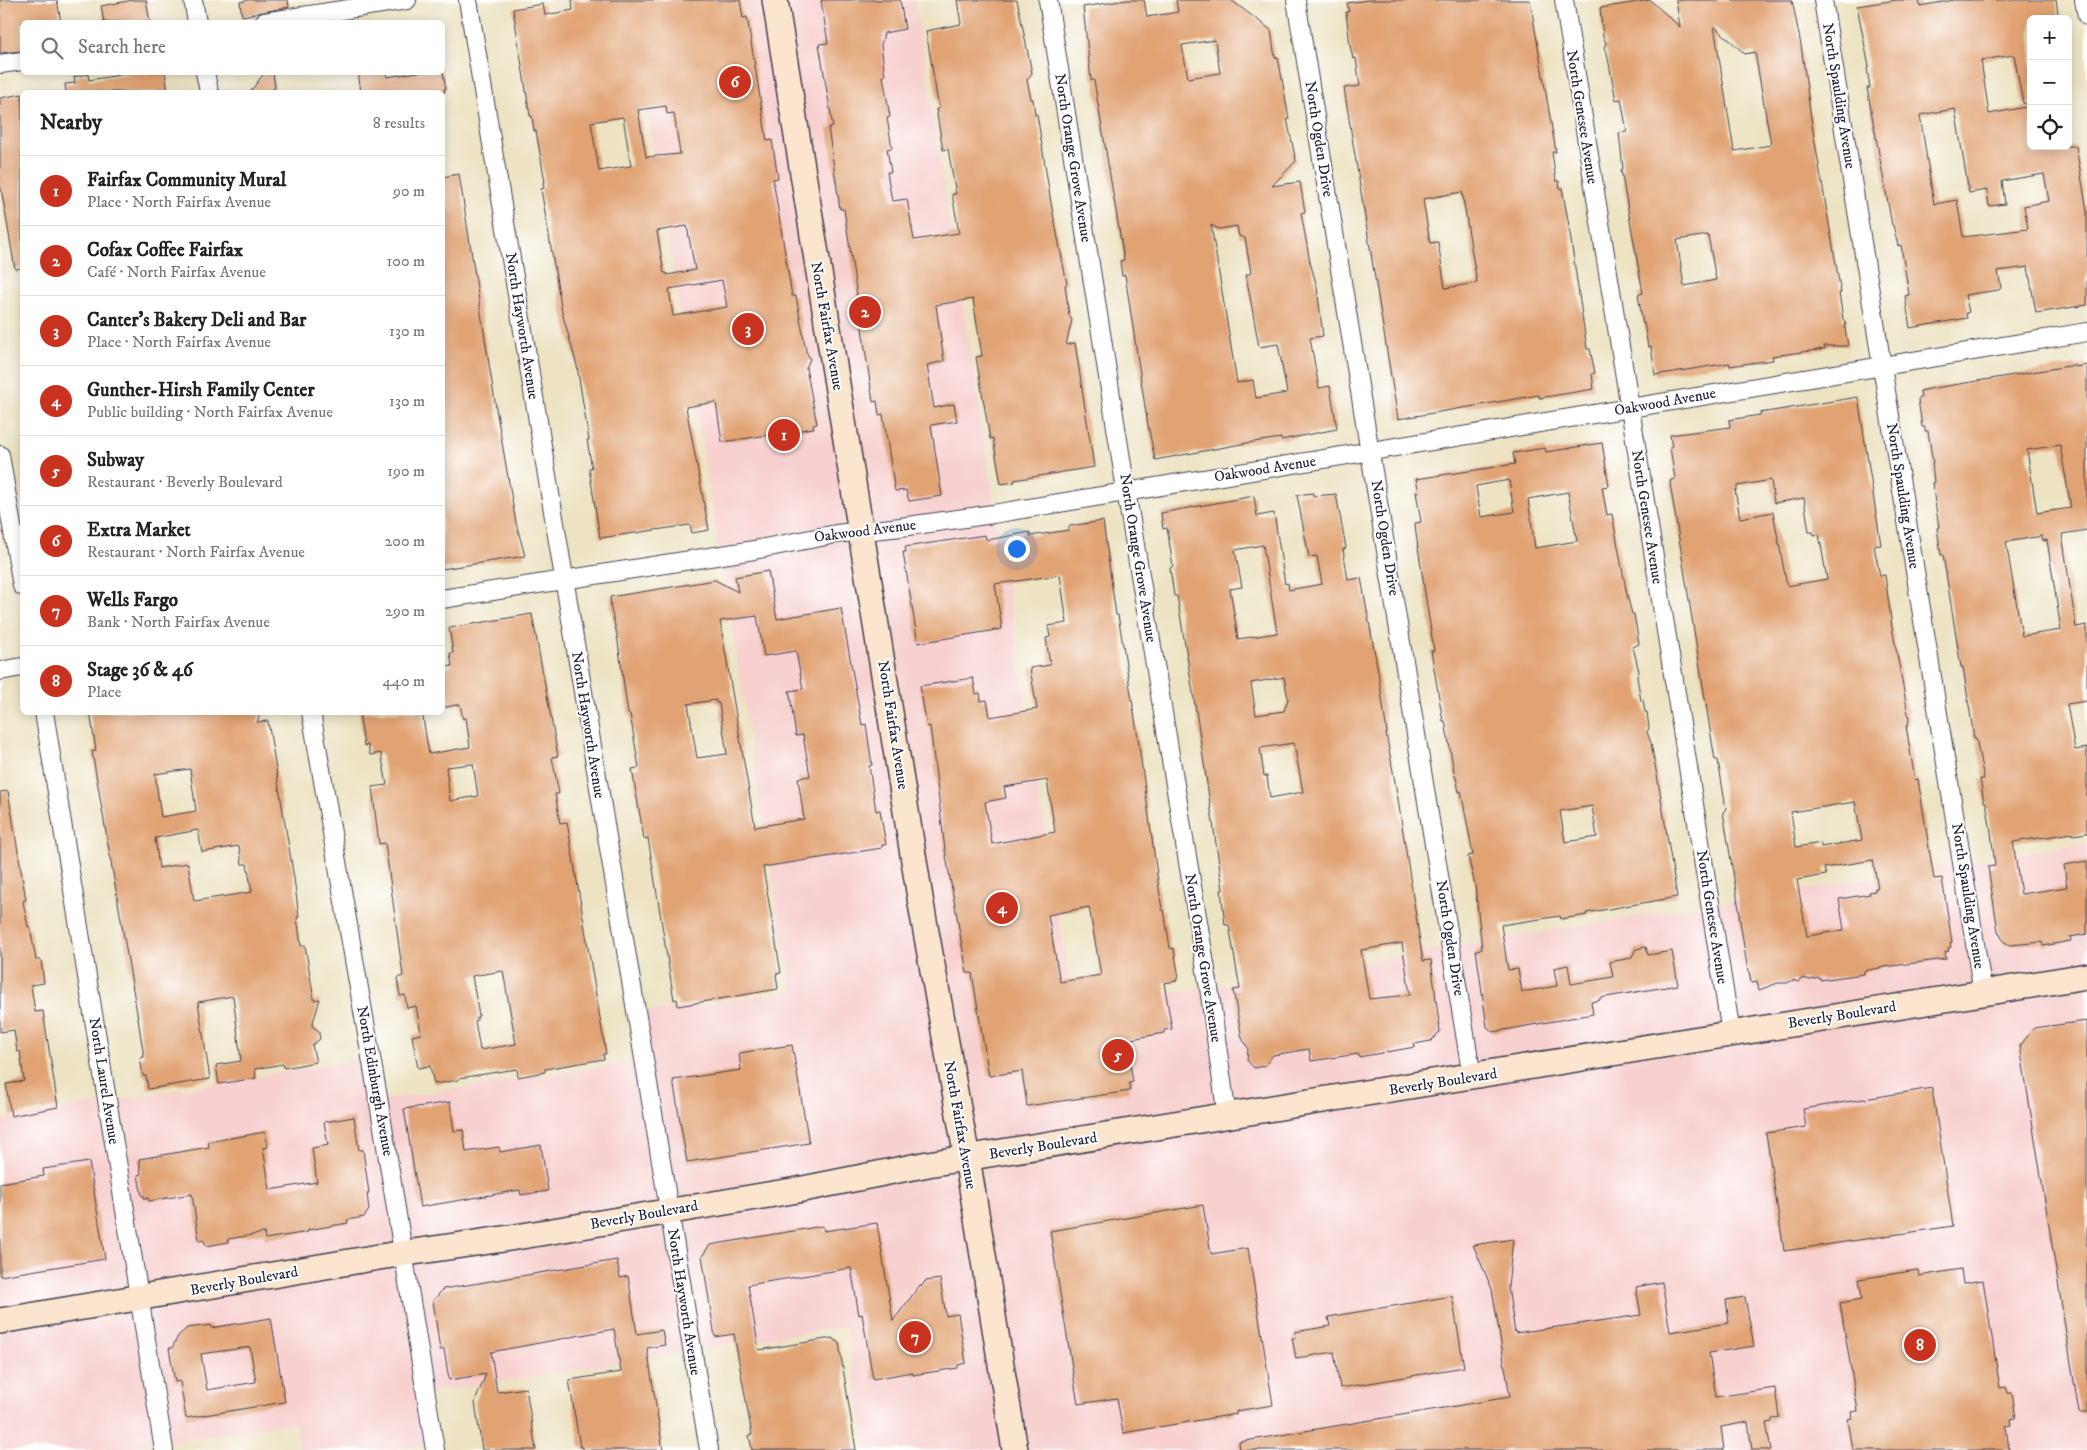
<!DOCTYPE html>
<meta charset="utf-8">
<style>
:root{--surface:#fff;--page:#f2f2f2;--text:#222;--muted:#767676;--line:#e0e0e0;--accent:#c8321e}
body{margin:0;font-family:"IM FELL DW Pica",serif;background:var(--page);color:var(--text)}
.controls{position:absolute;right:15px;top:15px;display:grid;overflow:hidden;border-radius:8px;box-shadow:0 2px 12px #0003}
.controls button{width:45px;height:45px;display:grid;place-items:center;padding:0;border:0;border-bottom:1px solid var(--line);background:var(--surface);color:var(--text);font:25px sans-serif}
.you{position:absolute;left:1016px;top:548px;width:18px;height:18px;margin:-12px;border:4px solid #fff;border-radius:50%;background:#1a73e8;box-shadow:0 0 0 8px #1a73e833}
.badge{display:grid;place-items:center;width:32px;height:32px;border-radius:50%;background:var(--accent);color:#fff;font-size:16px;font-weight:700}
.pin{position:absolute;translate:-50% -50%;border:2px solid #fff;box-shadow:0 1px 5px #0006}
.list{margin:0;padding:0;list-style:none}
h2{display:flex;justify-content:space-between;align-items:center;height:65px;margin:0;padding:0 20px;font-size:21px}
h2 small{font-size:16px;font-weight:400;color:var(--muted)}
.list li{display:grid;grid-template-columns:32px 1fr auto;gap:15px;align-items:center;box-sizing:border-box;height:70px;padding:0 20px;border-top:1px solid var(--line)}
.list b{display:block;font-size:19px;white-space:nowrap}
.list p{margin:0;font-size:16px;white-space:nowrap;color:var(--muted)}
.list em{font-size:16px;font-style:normal;color:var(--muted)}
.icon{flex:none;width:28px;height:28px;fill:none;stroke:currentColor;stroke-width:2;stroke-linecap:round;stroke-linejoin:round}
.map{position:relative;flex:none;width:2087px;height:1450px;overflow:hidden}
.search{position:absolute;background:var(--surface);box-shadow:0 2px 12px #0003;left:20px;top:20px;width:425px;height:55px;display:flex;align-items:center;gap:12px;box-sizing:border-box;padding:0 18px;border-radius:8px;color:var(--muted);font-size:19px}
.panel{position:absolute;background:var(--surface);box-shadow:0 2px 12px #0003;left:20px;top:90px;width:425px;height:625px;border-radius:8px}
.map>svg:first-child{display:block}
</style>
<div class="map">
<svg width="2087" height="1450" viewBox="0 0 2087 1450">
<rect width="100%" height="100%" fill="#fff"/>
<filter id="ink" filterUnits="userSpaceOnUse"><feTurbulence type="fractalNoise" baseFrequency=".02" numOctaves="2"/><feDisplacementMap in="SourceGraphic" scale="10" xChannelSelector="R" yChannelSelector="G"/><feConvolveMatrix kernelMatrix="1 2 1 2 8 2 1 2 1" color-interpolation-filters="sRGB"/></filter>
<filter id="wash" filterUnits="userSpaceOnUse"><feTurbulence type="fractalNoise" baseFrequency=".0096" numOctaves="4" result="noise"/><feDisplacementMap in="SourceGraphic" scale="20" xChannelSelector="R" yChannelSelector="G"/><feGaussianBlur stdDeviation="1.12" result="paint"/><feColorMatrix in="noise" values="0 0 0 0 0 0 0 0 0 0 0 0 0 0 0 0 0 1.4 0 .05"/><feComposite in="paint" operator="in"/></filter>
<g filter="url(#wash)">
<rect width="100%" height="100%" fill="#ede3c3"/>
<path fill="#f7d0cf" d="M629 0H915L1073 1009 2087 843V1450H867L846 1326 423 1394 430 1443 388 1450H299L295 1422 116 1450H0V1120L366 1058 374 1101 646 1060 639 1014 791 991Z"/>
<g id="blocks">
<path fill="#e1a373" fill-rule="evenodd" d="M0 0H57L61 22H22V51L0 53Z
M133 0H146L150 22H104L101 6Z
M249 0H288L289 7 242 16 240 2Z
M572 0H740L743 18 747 17 767 141 772 140 778 178 773 179 792 296H796L806 351 810 359 806 368 817 424 813 425 814 428 722 442 716 402 686 407 709 530 692 533 690 525 600 538 589 468H592L587 440H589L577 366 562 312 541 189 544 188 543 182H545L536 131H534L532 116H530L513 9 543 4 545 15 573 10ZM666 106 667 114 674 113 680 154 646 157 638 110ZM623 117 631 166 599 171 591 122ZM687 226 695 270 667 275V273H664L657 231ZM722 280 727 307 673 316 669 289Z
M821 0H900L905 29 884 33 881 45 885 76H883L890 117 887 118 892 148 887 149 891 172H887L892 201 907 199 914 240 959 233 952 194H956L948 149 943 150 936 109H939L926 31 961 24 957 0H1017L1032 73 1027 80 1031 99H1033L1035 115 1037 114 1051 203 1067 284 1065 285 1069 315 1072 320 1066 345 1075 343 1094 467 1014 480 1015 482 1001 484 993 438 990 439 976 357 982 356 973 299 936 305 944 361 927 365 934 408 954 404 957 421 931 425 942 496 909 501 906 490 895 491 883 414 879 415 877 401 873 402 844 209H840L830 141 828 128 833 127 819 44 828 43Z
M1127 0H1144L1147 17 1178 12 1176 0H1231L1271 30 1275 58 1278 57 1282 79 1289 119H1287L1296 161 1272 186 1300 182 1305 212 1301 213 1310 262 1317 287 1323 336 1310 338 1319 388 1330 386 1337 429 1281 440V438L1247 443 1155 460 1147 420 1125 275 1122 276 1120 261 1124 260 1119 229 1094 80H1091L1083 7ZM1215 40 1220 73 1188 78 1182 45ZM1211 225 1219 229 1237 226 1239 236 1245 238 1251 273 1246 275 1259 347 1278 344 1287 393 1256 398 1253 380 1237 383Z
M1369 0H1530L1556 152H1552L1556 181H1559L1560 189 1562 188 1568 220 1587 349H1590L1595 373 1592 374 1594 389 1539 398V395L1398 419 1344 88 1360 86 1356 58 1353 59 1350 45 1346 12H1349L1347 3ZM1462 192 1477 283 1445 288 1438 242 1430 243 1423 199Z
M1650 0 1680 27 1676 0H1792L1801 45 1812 125 1841 293H1839L1843 319 1846 323 1845 328 1848 346H1824L1825 349 1772 356 1773 360 1730 366V363L1655 375 1651 346 1648 347 1644 323 1643 324 1638 295 1643 293 1621 170 1623 169 1619 133 1627 132 1621 99 1616 100 1607 53 1604 48 1606 43 1603 36 1600 8ZM1714 26 1745 54 1755 52 1771 145 1734 151ZM1708 235 1716 280 1684 286 1677 240Z
M1897 0H1919L1920 6 1954 0H2056L2059 19H2031V103H2023L2014 55 1981 60 1989 114 2031 106V146H2076L2087 211V305L2036 313 2028 267 1998 271 2001 288 1999 290 1965 295 1969 312 1966 313 1967 318 1910 328 1905 296 1909 295 1901 245 1898 246 1893 225H1892L1867 88H1870L1867 68 1869 67 1857 6ZM1955 109 1969 193 1987 190 1989 206 2005 204 2002 181 2044 174 2049 201 2024 206 2028 229 1963 237 1957 200 1934 204 1920 115Z
M139 72H165L168 92H66L65 84 75 83 74 77 88 74 89 80Z
M265 72H273L275 88 273 89 274 92H250Z
M358 72H386L387 77 418 72H443L446 89H444L445 92H361Z
M22 94V268L15 269 0 182V98Z
M459 174 496 408 516 523 525 556 442 569V177Z
M2075 365V367L2087 365V530L2062 534 2076 627 2087 625V701L2067 704 2075 750 2087 748V833L2073 835 2072 833 2013 842 2021 894 2067 887 2064 865 2087 861V934L2070 937 2071 941 2043 946 2042 942 2010 945 2004 942 1998 931 1988 867 1995 866 1991 832 1986 802H1984L1980 779H1984L1976 738H1974L1963 667H1961L1943 555H1941L1937 528 1939 527 1932 483 1934 482 1932 463H1933L1928 431H1925V427H1922L1918 399 1921 398 1920 391 1935 388ZM2060 445 2071 508 2037 513 2027 450ZM2042 536 2043 541 2047 540 2061 630 2022 636 2006 542Z
M1858 397 1881 545 1874 546 1880 576 1885 575 1892 627 1909 719 1908 726H1906L1915 780 1918 779 1934 879 1942 878 1952 942 1950 943 1951 947 1948 948 1949 951 1945 952 1946 959 1884 967 1864 971V974L1820 980V978L1810 980 1803 978 1798 982 1793 980 1787 983H1778L1759 990 1757 982 1751 983 1749 971 1748 972 1739 915H1740L1723 812 1726 809 1718 760H1715L1670 483 1671 480 1675 479 1670 447H1672L1670 435 1730 427 1729 420 1760 415V413ZM1771 480 1774 503 1804 498 1809 532H1813L1814 535 1819 534 1827 579 1787 586 1773 512 1740 518 1735 490H1737V486ZM1855 802 1862 840 1821 847V843L1796 847 1791 812ZM1873 860 1878 888H1875V891L1869 892 1870 894 1839 899 1844 930 1807 936 1797 880 1826 875 1824 868Z
M1602 443 1609 486 1602 487 1607 515 1612 514 1627 595 1632 614H1634L1639 644 1633 647 1639 672 1637 677 1641 701 1643 700 1645 712H1647L1649 728 1647 732 1651 743 1660 792 1677 897 1586 913 1587 915 1561 919 1560 916 1501 925 1508 970 1518 969 1522 992 1557 986 1554 968 1568 965 1571 984 1613 977 1610 962 1631 958 1636 949 1646 947 1648 955 1672 951 1678 985 1600 998V1000L1591 1002 1593 1014 1493 1032 1487 1027 1476 950 1482 949 1475 885 1468 856 1473 855 1462 796 1461 791 1459 792 1456 777H1455L1445 721H1443L1431 651H1434L1416 534 1415 523 1421 522 1416 492H1419L1416 479 1515 464 1513 453 1545 448 1546 452ZM1509 480 1514 512 1481 517 1476 486ZM1568 492 1577 541 1535 548 1528 499ZM1592 806 1597 837 1565 842 1560 811Z
M1313 493V496L1336 494 1346 548 1343 549 1348 580 1361 578 1378 671 1387 733H1386L1397 793 1423 961 1431 960 1440 1031 1431 1041 1414 1044 1415 1047 1359 1057 1358 1054 1311 1061 1309 1049 1273 1055 1265 1066 1254 1068 1247 1060 1248 1048 1242 1038 1233 990 1240 989 1229 925H1225L1221 890H1223L1197 717 1177 596H1174L1170 568 1173 566 1167 528 1163 529 1161 513 1254 496 1257 516 1274 513 1285 584 1288 583 1289 590 1322 584 1317 556 1309 557 1297 495ZM1263 545 1277 633 1238 639 1230 589 1242 587 1235 550ZM1284 677 1288 699 1284 711 1256 715 1251 683ZM1294 743 1303 792 1270 798 1267 776H1264L1260 748ZM1402 943 1410 995 1369 999 1361 950Z
M1103 521 1116 615H1118L1122 639 1137 731 1162 910H1164L1170 948 1174 949 1179 978 1176 979 1177 981 1164 983 1172 1029 1164 1030V1033L1126 1040 1133 1082 1129 1083 1130 1091 1027 1106 1022 1071 989 1076 972 973H967L945 850 930 726 927 727 920 686 973 678 976 694 980 693 981 701 987 700 990 717 1037 709 1030 668 1050 665 1046 638 1050 637 1048 626 1067 623 1060 575 995 584 1002 629 918 643 903 552H906L905 547 985 535 986 539 988 540 1030 532V536L1069 530V526ZM1047 780 1055 832 992 844 985 802 1006 798 1004 787ZM1089 907 1101 975 1060 982 1048 915Z
M768 571 777 619 841 608 862 725 866 724 872 765 869 766 876 811 880 810 886 845H882V848L763 867 781 973 776 974 778 989 678 1006 677 999 674 1000 648 838 644 839 632 769 639 768 630 714H628L617 635 610 605H611L610 597 715 580 738 592 735 577ZM757 616 764 656 796 651 803 689 789 691 790 695 796 736 803 735 810 776 798 778 804 819 755 827 720 621ZM716 700V703H719L727 754 697 758 688 704Z
M532 614 558 756 552 757 559 794H555L560 823 567 822 606 1054H603L604 1059 545 1069V1072L518 1077 517 1069 459 1078V1080L434 1084 430 1066 418 1068 412 1036 421 1034 416 1006 407 1008 405 995 400 996 397 978 403 976 385 843 379 844 372 787 387 785 381 753 370 755 368 745 364 746 359 712H422L429 754 470 747 466 718 463 719 460 704 442 708V668L452 666 450 653H453L449 628ZM473 764 478 796 450 801 446 767ZM503 971 516 1044 480 1050 475 1021 477 1020V1017L479 1016 472 976Z
M90 712H261L257 722 268 721 294 878 299 917H297L301 946 305 945 314 1000 320 999 312 1026 319 1031V1034L320 1039 312 1045 316 1062 284 1068 283 1064 255 1069 256 1078 219 1084 216 1065 241 1061 233 996 198 1002 210 1079 148 1089 146 1076H143L140 1058 144 1057 137 1013 92 751H96ZM190 769 196 811 161 817 155 774ZM198 830 202 852 239 846 242 864H247L252 892 194 901 188 863 159 868 155 838Z
M8 791 26 900 23 901 28 927H30L36 960H41L44 983 31 985 35 1012 43 1011 58 1107 11 1116 6 1084 24 1081 20 1051 17 1052 14 1030 0 1032V792Z
M2087 1021V1413H2079L2020 1046 2034 1028Z
M792 1045 809 1143 687 1162 673 1080 741 1070 739 1053Z
M1932 1088 1953 1226 1784 1251 1766 1133 1806 1127 1803 1109Z
M450 1102 454 1131 463 1130 466 1152 499 1147 500 1152 541 1145 548 1191 521 1195 520 1190 420 1207 404 1109Z
M354 1117 359 1150H363L369 1193 367 1194 369 1210 364 1217 347 1220 348 1223 308 1230V1232L265 1239 264 1233 228 1239V1242L207 1246 203 1240 199 1241 192 1194 149 1201 148 1198 145 1199 144 1196H142L138 1175 141 1174 139 1159 209 1147 208 1142 265 1132 268 1147 263 1148 270 1190 317 1182 312 1148 328 1145 324 1122Z
M89 1162 105 1259 0 1276V1183L44 1176 43 1169Z
M1203 1205 1211 1254 1248 1248 1273 1405 1236 1411V1414L1123 1433 1117 1398 1078 1404 1050 1231Z
M877 1223 893 1321 920 1285 922 1286 925 1281 940 1279 946 1316 958 1314 966 1363 958 1365V1368L913 1375 912 1372 873 1379 862 1314 859 1315 851 1268 748 1285 759 1350 832 1338 839 1343 856 1450H752L749 1435H752L734 1334 715 1337 702 1256 710 1245 823 1226 824 1231Z
M1513 1239 1508 1287 1515 1333 1641 1315 1636 1287 1662 1282 1670 1332 1729 1323 1726 1300 1745 1297 1754 1346 1709 1353 1716 1397 1775 1388 1779 1417 1772 1419V1422L1766 1423 1771 1450H1752L1748 1422 1721 1427 1724 1450H1240L1239 1442 1510 1397 1492 1289 1473 1245Z
M617 1260 620 1278 628 1276 637 1334 662 1330 665 1345 647 1348 663 1450H583V1447H580L569 1380 621 1372 614 1329 491 1352 497 1392 526 1388 536 1450H482L475 1402 486 1374 449 1380 444 1349 440 1350 433 1301 443 1289Z
M1961 1269 1963 1283 1983 1280 2000 1388 2006 1387 2008 1393H2012L2016 1418 2011 1419 2012 1425 2006 1426 2009 1450H1853L1848 1419 1852 1418 1851 1412 1858 1411 1840 1303 1862 1299 1859 1279 1918 1270 1919 1276Z
M1452 1296 1464 1367 1340 1388 1334 1352 1296 1358 1292 1338H1296L1295 1332 1330 1326 1328 1317Z
M271 1318 285 1402 186 1418 180 1381 175 1382 169 1348H172L178 1336 187 1328 211 1325V1328ZM250 1347 256 1382 207 1390 201 1354Z"/>
</g>
</g>
<g filter="url(#ink)">
<use href="#blocks" fill-opacity="0" stroke="#403f4f" stroke-width="1"/>
<g fill="none" stroke-linecap="round" stroke-linejoin="round">
<g stroke="#403f4f" stroke-width="20">
<path id="street" d="M193 0 197 22
M468 0 709 1450
M1048 0 1129 509 1209 988 1227 1117
M1296 0 1472 1077
M1564 0 1731 1033
M1823 0 1983 993
M2084 0 2087 16
M264 22 407 0
M0 64 22 61
M205 72 209 92
M0 455 22 586
M442 599 754 550 836 534 901 527 993 514 2087 332
M0 671 22 667
M44 712 164 1450
M311 712 380 1109 435 1450"/>
</g>
<g stroke="#403f4f" stroke-width="28">
<path id="secondary" d="M775 0 921 904 967 1158 1015 1450
M0 1321 379 1257 516 1237 798 1190 928 1164 2087 976"/>
</g>
<use href="#street" stroke="#fff" stroke-width="18"/>
<use href="#secondary" stroke="#fbe5cf" stroke-width="25"/>
</g>
</g>
<g text-anchor="middle" dominant-baseline="central" stroke-width="4" stroke-linejoin="round" paint-order="stroke">
<g font-size="15" fill="#22223b" stroke="#fff">
<text transform="translate(1839 96) rotate(81)">North Spaulding Avenue</text>
<text transform="translate(1582 117) rotate(81)">North Genesee Avenue</text>
<text transform="translate(1319 139) rotate(81)">North Ogden Drive</text>
<text transform="translate(1073 158) rotate(81)">North Orange Grove Avenue</text>
<text transform="translate(522 326) rotate(81)">North Hayworth Avenue</text>
<text transform="translate(827 326) rotate(80)">North Fairfax Avenue</text>
<text transform="translate(1665 402) rotate(-10)">Oakwood Avenue</text>
<text transform="translate(1265 469) rotate(-9)">Oakwood Avenue</text>
<text transform="translate(1903 496) rotate(81)">North Spaulding Avenue</text>
<text transform="translate(1647 517) rotate(81)">North Genesee Avenue</text>
<text transform="translate(865 531) rotate(-7)">Oakwood Avenue</text>
<text transform="translate(1385 538) rotate(81)">North Ogden Drive</text>
<text transform="translate(1138 558) rotate(81)">North Orange Grove Avenue</text>
<text transform="translate(588 725) rotate(81)">North Hayworth Avenue</text>
<text transform="translate(893 725) rotate(81)">North Fairfax Avenue</text>
<text transform="translate(1968 896) rotate(81)">North Spaulding Avenue</text>
<text transform="translate(1712 917) rotate(81)">North Genesee Avenue</text>
<text transform="translate(1450 938) rotate(81)">North Ogden Drive</text>
<text transform="translate(1203 958) rotate(81)">North Orange Grove Avenue</text>
<text transform="translate(1842 1015) rotate(-9)">Beverly Boulevard</text>
<text transform="translate(104 1081) rotate(81)">North Laurel Avenue</text>
<text transform="translate(375 1081) rotate(80)">North Edinburgh Avenue</text>
<text transform="translate(1443 1082) rotate(-9)">Beverly Boulevard</text>
<text transform="translate(960 1125) rotate(80)">North Fairfax Avenue</text>
<text transform="translate(1043 1146) rotate(-9)">Beverly Boulevard</text>
<text transform="translate(644 1215) rotate(-10)">Beverly Boulevard</text>
<text transform="translate(244 1281) rotate(-10)">Beverly Boulevard</text>
<text transform="translate(684 1302) rotate(81)">North Hayworth Avenue</text>
</g>
</g>
</svg>
<div class="controls">
<button>+</button>
<button>−</button>
<button><svg class="icon" aria-label="locate" viewBox="0 0 24 24"><circle cx="12" cy="12" r="6"/><path d="M12 2v4M12 18v4M2 12h4M18 12h4"/></svg></button>
</div>
<div class="you"></div>
<div class="pin badge" style="left:784px;top:435px">1</div>
<div class="pin badge" style="left:865px;top:312px">2</div>
<div class="pin badge" style="left:748px;top:329px">3</div>
<div class="pin badge" style="left:1002px;top:908px">4</div>
<div class="pin badge" style="left:1118px;top:1055px">5</div>
<div class="pin badge" style="left:735px;top:82px">6</div>
<div class="pin badge" style="left:915px;top:1337px">7</div>
<div class="pin badge" style="left:1920px;top:1345px">8</div>
<div class="search"><svg class="icon" aria-label="search" viewBox="0 0 24 24"><circle cx="10" cy="10" r="6"/><path d="M15 15l6 6"/></svg>Search here</div>
<section class="panel">
<h2>Nearby<small>8 results</small></h2>
<ul class="list">
<li><span class="badge">1</span><div><b>Fairfax Community Mural</b><p>Place · North Fairfax Avenue</p></div><em>90 m</em></li>
<li><span class="badge">2</span><div><b>Cofax Coffee Fairfax</b><p>Café · North Fairfax Avenue</p></div><em>100 m</em></li>
<li><span class="badge">3</span><div><b>Canter's Bakery Deli and Bar</b><p>Place · North Fairfax Avenue</p></div><em>130 m</em></li>
<li><span class="badge">4</span><div><b>Gunther-Hirsh Family Center</b><p>Public building · North Fairfax Avenue</p></div><em>130 m</em></li>
<li><span class="badge">5</span><div><b>Subway</b><p>Restaurant · Beverly Boulevard</p></div><em>190 m</em></li>
<li><span class="badge">6</span><div><b>Extra Market</b><p>Restaurant · North Fairfax Avenue</p></div><em>200 m</em></li>
<li><span class="badge">7</span><div><b>Wells Fargo</b><p>Bank · North Fairfax Avenue</p></div><em>290 m</em></li>
<li><span class="badge">8</span><div><b>Stage 36 &amp; 46</b><p>Place</p></div><em>440 m</em></li>
</ul>
</section>
</div>
